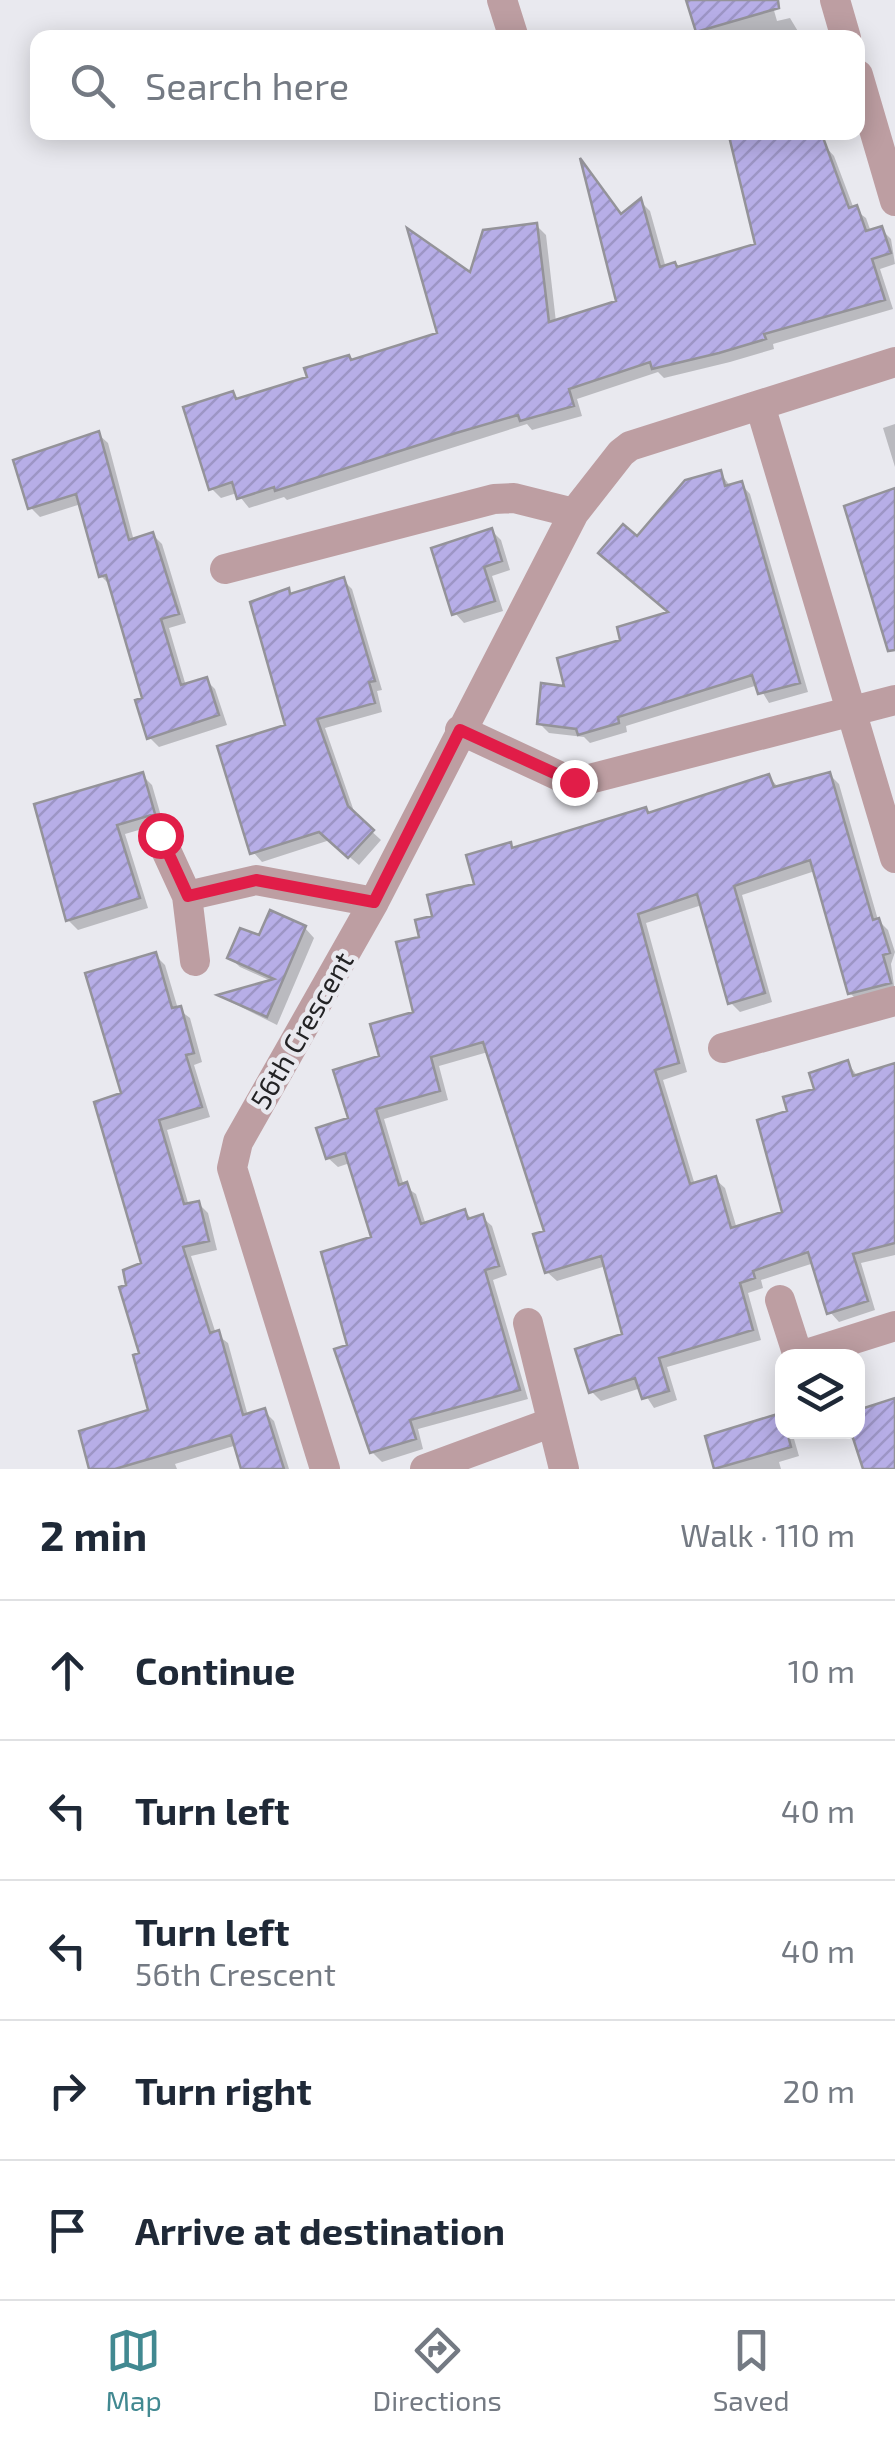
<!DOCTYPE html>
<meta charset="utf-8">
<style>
:root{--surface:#fff;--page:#f2f2f3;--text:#1f2937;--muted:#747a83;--line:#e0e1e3;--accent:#428991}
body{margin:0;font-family:"Exo 2",sans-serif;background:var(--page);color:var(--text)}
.controls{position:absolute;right:30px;bottom:30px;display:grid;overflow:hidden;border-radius:20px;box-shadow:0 5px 25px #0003}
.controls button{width:90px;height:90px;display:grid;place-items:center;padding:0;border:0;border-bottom:2px solid var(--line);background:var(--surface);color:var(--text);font:50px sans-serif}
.stop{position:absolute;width:30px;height:30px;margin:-22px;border:8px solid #e11d48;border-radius:50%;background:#fff}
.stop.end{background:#e11d48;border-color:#fff;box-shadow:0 2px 10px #0008}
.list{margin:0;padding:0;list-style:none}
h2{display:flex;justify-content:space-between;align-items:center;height:130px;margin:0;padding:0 40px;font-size:42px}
h2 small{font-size:32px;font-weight:400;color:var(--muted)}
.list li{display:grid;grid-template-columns:65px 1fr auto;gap:30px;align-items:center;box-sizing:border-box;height:140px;padding:0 40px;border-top:2px solid var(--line)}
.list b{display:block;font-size:38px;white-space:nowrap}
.list p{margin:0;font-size:32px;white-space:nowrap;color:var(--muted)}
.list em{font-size:32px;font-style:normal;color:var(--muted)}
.icon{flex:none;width:55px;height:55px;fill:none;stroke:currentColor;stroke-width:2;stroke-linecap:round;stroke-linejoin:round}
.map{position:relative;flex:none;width:895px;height:1469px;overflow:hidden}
.search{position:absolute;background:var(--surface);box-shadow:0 5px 25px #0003;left:30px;right:30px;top:30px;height:110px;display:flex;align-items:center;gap:25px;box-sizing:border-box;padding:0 35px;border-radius:20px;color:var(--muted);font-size:38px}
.sheet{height:830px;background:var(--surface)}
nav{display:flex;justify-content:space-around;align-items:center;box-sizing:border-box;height:140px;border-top:2px solid var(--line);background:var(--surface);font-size:28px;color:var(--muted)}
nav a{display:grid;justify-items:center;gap:5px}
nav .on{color:var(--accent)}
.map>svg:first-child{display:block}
</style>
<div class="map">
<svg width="895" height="1469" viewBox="0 0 895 1469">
<defs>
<pattern id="building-hatch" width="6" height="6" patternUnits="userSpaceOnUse" patternTransform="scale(2.5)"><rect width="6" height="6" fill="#b7aee7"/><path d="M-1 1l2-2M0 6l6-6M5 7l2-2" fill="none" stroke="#9d95c6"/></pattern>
</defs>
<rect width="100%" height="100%" fill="#e9e9ef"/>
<path fill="#0003" d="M693 0H771L777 21 790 18 802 38H703Z
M728 132H812L834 156 854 209 866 218 871 232 881 229 891 239 895 264 880 269 893 309 773 344 774 349 730 362 664 378 658 372 577 399 582 416 532 430 527 424 287 500 284 497 249 508 237 493 221 498 211 488 233 394 239 401 310 379 348 357 353 362 440 334 472 276 536 225 546 235 556 322 619 303 622 216 641 202 650 211 666 268 679 269 758 246Z
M895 424V467L883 428Z
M98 434 108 443 134 541 153 535 162 544 186 623 169 628 186 686 206 680 215 689 227 725 159 747 150 738 145 700 111 586 101 576 81 504 40 517 31 508Z
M720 473 731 487 741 484 750 494 808 692 769 703 758 685 626 726 627 732 590 743 584 737 549 733 539 723 568 689 623 641 672 614 638 540Z
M491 530 501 540 510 570 492 576 503 611 464 623 455 613Z
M343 580 352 589 382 690 377 691 382 712 325 728 356 817 381 840 359 865 330 840 262 862 253 852 288 726V591L293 596Z
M829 774 839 784 878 920 888 930 895 952 891 964 895 993 860 1003 850 993 815 871 742 895 772 1002 740 1012 730 1002 702 905 646 923 687 1072 663 1080 695 1185 715 1179 725 1188 737 1229 785 1214 790 1113 847 1062 858 1077 895 1066V1255L861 1263 875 1310 839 1322 830 1312 814 1263 761 1280 763 1288 748 1293 761 1340 667 1367 677 1400 654 1408 641 1388 601 1401 591 1391 626 1336 606 1266 557 1281 547 1272V1232L488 1052 439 1066 448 1100 384 1119 404 1186 416 1194 426 1225 465 1212 473 1220 482 1217 492 1226 507 1275 493 1280 528 1399 418 1429 423 1449 382 1462 372 1452 351 1347 374 1239 350 1163 338 1167 328 1158 382 1058 416 1014 422 939 435 918 477 886 510 845 515 850 645 809 650 814 768 776 779 788Z
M142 775 152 785 163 823 125 834 148 908 78 930 68 920Z
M305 928 314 938 277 1025 221 997 273 982 240 967 230 958 260 939Z
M155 955 165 965 178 1009 190 1018 202 1062 194 1065 210 1117 167 1130 189 1206 198 1203 208 1213 217 1250 191 1256 216 1334 228 1343 248 1416 264 1411 274 1421 289 1469H244L237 1445 175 1464 177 1469H94L152 1412 129 1286 144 1265 124 1095Z
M781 1416 782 1432H792L799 1456 779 1462 781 1469H717L708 1438Z"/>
<path fill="url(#building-hatch)" stroke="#949399" stroke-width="2.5" d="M686 0H778L779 8 696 32Z
M728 132H821L849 208 857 205 866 231 882 226 891 253 872 259 885 300 764 334 766 339 719 353 652 369 650 362 569 389 574 406 520 421 518 415 456 433 275 491 274 487 237 499 232 482 209 490 183 407 233 391 236 399 307 377 304 368 349 355 351 360 437 333 407 228 470 272 483 230 537 223 549 322 616 301 580 158 621 214 641 198 660 267 675 262 677 267 755 244Z
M99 431 129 540 153 532 179 614 161 619 181 685 207 677 219 715 147 739 135 700 142 698 106 575 99 577 76 494 28 509 13 460Z
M721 470 725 486 742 481 800 683 758 694 752 675 618 717 619 723 578 735 576 729 537 724 541 683 564 686 557 658 620 640 617 627 668 612 598 553 623 524 637 536 685 480Z
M895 488V650L888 651 844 506Z
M492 528 502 561 484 567 495 601 452 615 431 548Z
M344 577 375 681 369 682 375 703 317 719 348 806 374 830 348 858 319 832 250 854 217 746 285 725 250 602 289 588 290 594Z
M143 772 155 814 117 825 140 898 66 921 34 804Z
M830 772 873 920 879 918 890 953 883 955 891 983 848 994 810 860 734 886 765 993 728 1004 697 894 638 914 679 1063 655 1070 690 1184 716 1176 731 1228 782 1212 757 1120 787 1111 783 1097 814 1089 809 1073 848 1060 853 1076 895 1063V1243L853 1254 868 1301 827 1314 808 1252 753 1271 755 1278 740 1283 753 1330 659 1358 669 1391 642 1399 635 1378 589 1393 575 1349 622 1334 601 1256 545 1273 533 1234 544 1231 483 1042 431 1057 440 1091 376 1109 399 1185 407 1182 421 1224 465 1209 468 1219 483 1214 499 1266 485 1270 520 1390 410 1420 416 1439 370 1453 334 1349 347 1345 321 1252 371 1237 345 1153 326 1159 316 1128 348 1118 333 1070 379 1056 370 1024 413 1012 396 942 419 937 415 920 432 916 427 895 474 884 466 855 511 842 512 848 646 807 648 813 769 774 774 787Z
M270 910 306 926 267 1017 217 995 274 979 227 958 240 928 259 935Z
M156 952 172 1008 181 1006 194 1053 186 1055 202 1107 159 1120 184 1204 199 1201 209 1241 183 1247 210 1333 219 1330 243 1415 265 1408 284 1469H241L231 1435 115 1469H89L79 1431 148 1410 133 1355 139 1353 119 1287 126 1285 123 1270 141 1263 94 1102 121 1093 85 973Z
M895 1398V1469H863L851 1432H858V1410Z
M781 1413 782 1432H787L791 1447 714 1469 705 1436Z"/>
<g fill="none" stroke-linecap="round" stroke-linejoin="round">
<path stroke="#bd9ea2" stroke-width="30" d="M502 0 514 38
M835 0 846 38
M858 75 895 201
M760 405 895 858
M225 569 494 499 514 498 574 513
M460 730 574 783 895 700
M159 835 187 896 195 961
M187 896 256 880 374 902
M723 1048 895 1001
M780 1300 798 1356
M528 1323 564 1469
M800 1356 895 1326
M325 1469 232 1168 238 1142 374 902 574 513 621 453 630 446 895 362
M425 1469 550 1423"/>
</g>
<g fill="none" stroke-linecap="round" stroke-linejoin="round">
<path stroke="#e11d48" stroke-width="12" d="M160 835 188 896 256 880 374 902 460 730 574 782"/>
</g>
<g text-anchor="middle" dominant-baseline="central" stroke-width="9" stroke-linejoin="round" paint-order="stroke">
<g font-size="28" fill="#232325" stroke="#e9e9ef">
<text transform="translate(301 1030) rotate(-60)">56th Crescent</text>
</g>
</g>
</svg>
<div class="controls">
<button><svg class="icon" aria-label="layers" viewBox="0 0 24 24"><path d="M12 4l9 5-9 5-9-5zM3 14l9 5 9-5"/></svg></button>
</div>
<div class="stop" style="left:160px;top:835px"></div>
<div class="stop end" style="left:574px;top:782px"></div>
<div class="search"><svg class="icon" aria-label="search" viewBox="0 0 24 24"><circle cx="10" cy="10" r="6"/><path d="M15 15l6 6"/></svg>Search here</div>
</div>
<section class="sheet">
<h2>2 min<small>Walk · 110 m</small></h2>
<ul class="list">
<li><svg class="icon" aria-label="ahead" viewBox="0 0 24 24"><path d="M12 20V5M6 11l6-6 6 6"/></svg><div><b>Continue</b></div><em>10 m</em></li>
<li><svg class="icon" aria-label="left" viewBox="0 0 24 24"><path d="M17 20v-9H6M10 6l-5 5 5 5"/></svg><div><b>Turn left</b></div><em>40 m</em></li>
<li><svg class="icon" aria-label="left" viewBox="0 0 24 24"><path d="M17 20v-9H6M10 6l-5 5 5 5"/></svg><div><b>Turn left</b><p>56th Crescent</p></div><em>40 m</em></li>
<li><svg class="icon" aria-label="right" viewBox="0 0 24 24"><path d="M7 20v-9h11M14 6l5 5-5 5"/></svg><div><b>Turn right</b></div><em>20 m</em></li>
<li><svg class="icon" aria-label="arrive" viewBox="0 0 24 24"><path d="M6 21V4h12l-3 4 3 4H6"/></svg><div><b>Arrive at destination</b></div></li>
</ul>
</section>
<nav>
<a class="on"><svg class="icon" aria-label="map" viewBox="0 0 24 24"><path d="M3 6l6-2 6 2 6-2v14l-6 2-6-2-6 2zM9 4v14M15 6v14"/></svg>Map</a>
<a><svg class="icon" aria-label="directions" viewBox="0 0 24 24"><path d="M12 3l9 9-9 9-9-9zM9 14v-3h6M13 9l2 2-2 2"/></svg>Directions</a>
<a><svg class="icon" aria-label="saved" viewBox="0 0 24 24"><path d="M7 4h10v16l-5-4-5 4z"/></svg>Saved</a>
</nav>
